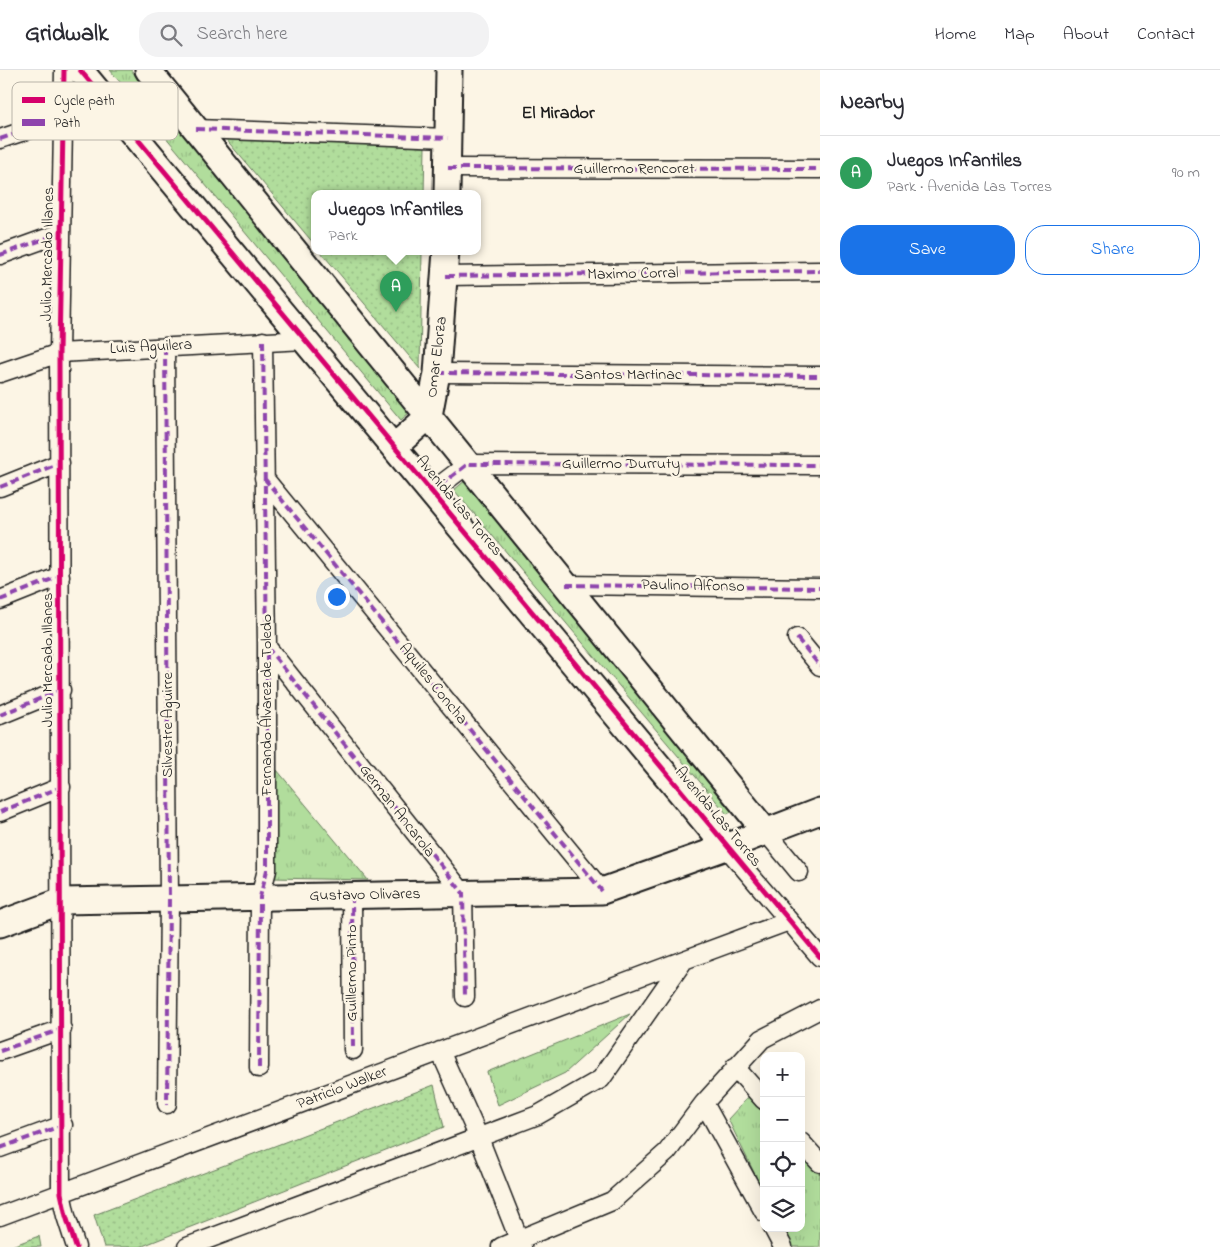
<!DOCTYPE html>
<meta charset="utf-8">
<style>
:root{--surface:#fff;--page:#f2f2f3;--text:#2b2b33;--muted:#7c7c81;--line:#e1e1e2;--accent:#1a73e8}
body{margin:0;font-family:"Indie Flower",sans-serif;background:var(--page);color:var(--text)}
.controls{position:absolute;right:15px;bottom:15px;display:grid;overflow:hidden;border-radius:10px;box-shadow:0 5px 20px #0002}
.controls button{width:45px;height:45px;display:grid;place-items:center;padding:0;border:0;border-bottom:1px solid var(--line);background:var(--surface);color:var(--text);font:25px sans-serif}
.you{position:absolute;left:336px;top:526px;width:18px;height:18px;margin:-12px;border:4px solid #fff;border-radius:50%;background:#1a73e8;box-shadow:0 0 0 8px #1a73e833}
.badge{display:grid;place-items:center;width:32px;height:32px;border-radius:50%;background:var(--accent);color:#fff;font-size:16px;font-weight:700}
.pin{position:absolute;translate:-50% -41px;filter:drop-shadow(0 1px 2px #0008)}
.pin::after{content:'';position:absolute;top:26px;width:18px;height:15px;background:inherit;clip-path:polygon(0 0,100% 0,50% 100%)}
.popup{position:absolute;left:311px;top:120px;width:170px;height:65px;box-sizing:border-box;display:grid;place-content:center;border-radius:10px;background:var(--surface);filter:drop-shadow(0 1px 4px #0005);font-size:16px;white-space:nowrap;color:var(--muted)}
.popup b{font-size:19px;color:var(--text)}
.popup::after{content:'';position:absolute;left:50%;top:100%;margin-left:-10px;border:10px solid transparent;border-top-color:var(--surface)}
.list{margin:0;padding:0;list-style:none}
h2{display:flex;justify-content:space-between;align-items:center;height:65px;margin:0;padding:0 20px;font-size:21px}
h2 small{font-size:16px;font-weight:400;color:var(--muted)}
.list li{display:grid;grid-template-columns:32px 1fr auto;gap:15px;align-items:center;box-sizing:border-box;height:75px;padding:0 20px;border-top:1px solid var(--line)}
.list b{display:block;font-size:19px;white-space:nowrap}
.list p{margin:0;font-size:16px;white-space:nowrap;color:var(--muted)}
.list em{font-size:16px;font-style:normal;color:var(--muted)}
.actions{display:flex;gap:10px;padding:15px 20px}
.actions a{flex:1;padding:11px 0;border:1px solid var(--accent);border-radius:20px;text-align:center;font-size:18px;color:var(--accent)}
.actions .main{background:var(--accent);color:#fff}
.icon{flex:none;width:28px;height:28px;fill:none;stroke:currentColor;stroke-width:2;stroke-linecap:round;stroke-linejoin:round}
.map{position:relative;flex:none;width:820px;height:1177px;overflow:hidden}
header{display:flex;align-items:center;gap:30px;box-sizing:border-box;height:70px;padding:0 25px;background:var(--surface);border-bottom:1px solid var(--line)}
header strong{font-size:24px}
nav{display:flex;gap:28px;margin-inline-start:auto;font-size:18px}
.search{width:350px;height:45px;background:var(--page);display:flex;align-items:center;gap:12px;box-sizing:border-box;padding:0 18px;border-radius:20px;color:var(--muted);font-size:19px}
main{display:flex}
aside{flex:1;background:var(--surface)}
.map>svg:first-child{display:block}
</style>
<header>
<strong>Gridwalk</strong>
<div class="search"><svg class="icon" aria-label="search" viewBox="0 0 24 24"><circle cx="10" cy="10" r="6"/><path d="M15 15l6 6"/></svg>Search here</div>
<nav><a>Home</a><a>Map</a><a>About</a><a>Contact</a></nav>
</header>
<main>
<div class="map">
<svg width="820" height="1177" viewBox="0 0 820 1177">
<defs>
<pattern id="grass-tufts" width="24" height="20" patternUnits="userSpaceOnUse" patternTransform="scale(1.25)"><rect width="24" height="20" fill="#b1dd9c"/><path d="M3 7l-1-3M5 7V3M7 7l1-3M15 17l-1-3M17 17v-4M19 17l1-3" fill="none" stroke="#98bd86"/></pattern>
<pattern id="park-dots" width="8" height="8" patternUnits="userSpaceOnUse" patternTransform="scale(1.25)"><rect width="8" height="8" fill="#b1dd9c"/><path d="M2 2h.1M6 6h.1" fill="none" stroke="#98bd86" stroke-width="1.8" stroke-linecap="round"/></pattern>
</defs>
<rect width="100%" height="100%" fill="#fcf5e5"/>
<filter id="ink" filterUnits="userSpaceOnUse"><feTurbulence type="fractalNoise" baseFrequency=".02" numOctaves="2"/><feDisplacementMap in="SourceGraphic" scale="10" xChannelSelector="R" yChannelSelector="G"/><feConvolveMatrix kernelMatrix="1 2 1 2 8 2 1 2 1" color-interpolation-filters="sRGB"/></filter>
<g filter="url(#ink)">
<path fill="url(#grass-tufts)" stroke="#667c5c" d="M110 0H131L410 342 401 350Z
M466 410 740 738 727 744 454 420Z
M277 700 368 810 273 808Z
M630 944 565 1003 498 1035 487 1002Z
M755 1020 764 1030V1123L728 1049Z
M801 1074 820 1096V1177H790L781 1158H801Z"/>
<path fill="url(#park-dots)" stroke="#667c5c" d="M225 68 425 77 424 123H315V175Z
M320 181H422L420 299Z
M434 1015 444 1057 140 1177H104L94 1145Z
M39 1166 41 1177H9Z"/>
<g fill="none" stroke-linecap="round" stroke-linejoin="round">
<g stroke="#1c1c1c" stroke-width="21">
<path id="street" d="M64 0 59 283 61 1123 66 1146 76 1177
M196 59 448 68
M0 69 63 48
M448 98 820 99
M0 185 61 163
M446 206 820 201
M165 277 169 829 167 1034
M0 303 59 283 305 270
M437 303 820 306
M264 408 602 821
M0 417 60 393
M431 422 468 394 820 395
M566 515 820 518
M0 530 60 506
M797 568 820 596
M267 577 463 823 465 927
M0 645 61 620
M0 742 61 717
M766 762 799 802
M726 777 820 887
M352 825 353 980
M0 981 62 959
M440 981 479 1068 522 1177
M735 997 764 1030
M259 998 260 827 267 800V577L263 271
M704 1033 764 1142
M801 1072 820 1093
M0 1078 63 1055
M0 1146 684 890
M773 1158 783 1177
M187 1177 538 1045 601 1009 684 890 789 851
M501 1177 612 1131 667 1082 704 1033 762 969 820 939"/>
</g>
<g stroke="#1c1c1c" stroke-width="29">
<path id="secondary" d="M80 0 726 777
M148 0 766 762
M447 123 449 0
M394 377 429 346 437 303 446 181
M0 854 62 831 602 821 726 777 820 741"/>
</g>
<use href="#street" stroke="#fcf5e5" stroke-width="18"/>
<use href="#secondary" stroke="#fcf5e5" stroke-width="25"/>
<path stroke="#8e44ad" stroke-width="4" stroke-dasharray="8 4" stroke-linecap="butt" d="M196 59 448 68
M0 69 63 48
M448 98 820 99
M0 185 61 163
M446 206 820 201
M165 277 169 829 167 1034
M437 303 820 306
M264 408 602 821
M0 417 60 393
M431 422 468 394 820 395
M566 515 820 518
M0 530 60 506
M797 568 820 596
M267 577 463 823 465 927
M0 645 61 620
M0 742 61 717
M352 825 353 980
M0 981 62 959
M259 998 260 827 267 800V577L263 271
M0 1078 63 1055"/>
<g stroke="#fcf5e5" stroke-width="8">
<path id="cycleway" d="M64 0 59 283 61 1123 66 1146 76 1177
M80 0 820 887"/>
</g>
<use href="#cycleway" stroke="#d6006c" stroke-width="5"/>
</g>
</g>
<g text-anchor="middle" dominant-baseline="central" stroke-width="4.5" stroke-linejoin="round" paint-order="stroke">
<g font-size="16" fill="#1c1c1c" stroke="#fcf5e5">
<text x="634" y="99">Guillermo Rencoret</text>
<text transform="translate(48 184) rotate(-89)">Julio Mercado Illanes</text>
<text transform="translate(633 204) rotate(-1)">Maximo Corral</text>
<text transform="translate(151 277) rotate(-3)">Luis Aguilera</text>
<text transform="translate(437 287) rotate(-83)">Omar Elorza</text>
<text x="628" y="305">Santos Martinac</text>
<text x="621" y="394">Guillermo Durruty</text>
<text transform="translate(459 436) rotate(50)">Avenida Las Torres</text>
<text transform="translate(693 516) rotate(1)">Paulino Alfonso</text>
<text transform="translate(48 590) rotate(-90)">Julio Mercado Illanes</text>
<text transform="translate(433 614) rotate(51)">Aquiles Concha</text>
<text transform="translate(267 635) rotate(-90)">Fernando Álvarez de Toledo</text>
<text transform="translate(168 655) rotate(-90)">Silvestre Aguirre</text>
<text transform="translate(397 741) rotate(52)">German Ancarola</text>
<text transform="translate(718 747) rotate(50)">Avenida Las Torres</text>
<text transform="translate(365 825) rotate(-1)">Gustavo Olivares</text>
<text transform="translate(352 903) rotate(-90)">Guillermo Pinto</text>
<text transform="translate(342 1018) rotate(-21)">Patricio Walker</text>
</g>
<g font-size="18" font-weight="bold" fill="#1c1c1c" stroke="#fcf5e5">
<text x="558" y="44">El Mirador</text>
</g>
</g>
<rect x="12" y="12" width="166" height="58" rx="8" fill="#fcf5e5" stroke="#b9b4a9" stroke-width="1"/>
<rect x="22" y="27" width="23" height="6" fill="#d6006c"/>
<rect x="22" y="49" width="23" height="7" fill="#8e44ad"/>
<g font-size="14" fill="#1c1c1c">
<text x="54" y="35">Cycle path</text>
<text x="54" y="57">Path</text>
</g>
</svg>
<div class="controls">
<button>+</button>
<button>−</button>
<button><svg class="icon" aria-label="locate" viewBox="0 0 24 24"><circle cx="12" cy="12" r="6"/><path d="M12 2v4M12 18v4M2 12h4M18 12h4"/></svg></button>
<button><svg class="icon" aria-label="layers" viewBox="0 0 24 24"><path d="M12 4l9 5-9 5-9-5zM3 14l9 5 9-5"/></svg></button>
</div>
<div class="you"></div>
<div class="pin badge" style="left:396px;top:242px;background:#2e9e5b">A</div>
<div class="popup"><b>Juegos Infantiles</b>Park</div>
</div>
<aside>
<h2>Nearby<small></small></h2>
<ul class="list">
<li><span class="badge" style="background:#2e9e5b">A</span><div><b>Juegos Infantiles</b><p>Park · Avenida Las Torres</p></div><em>90 m</em></li>
</ul>
<div class="actions"><a class="main">Save</a><a>Share</a></div>
</aside>
</main>
